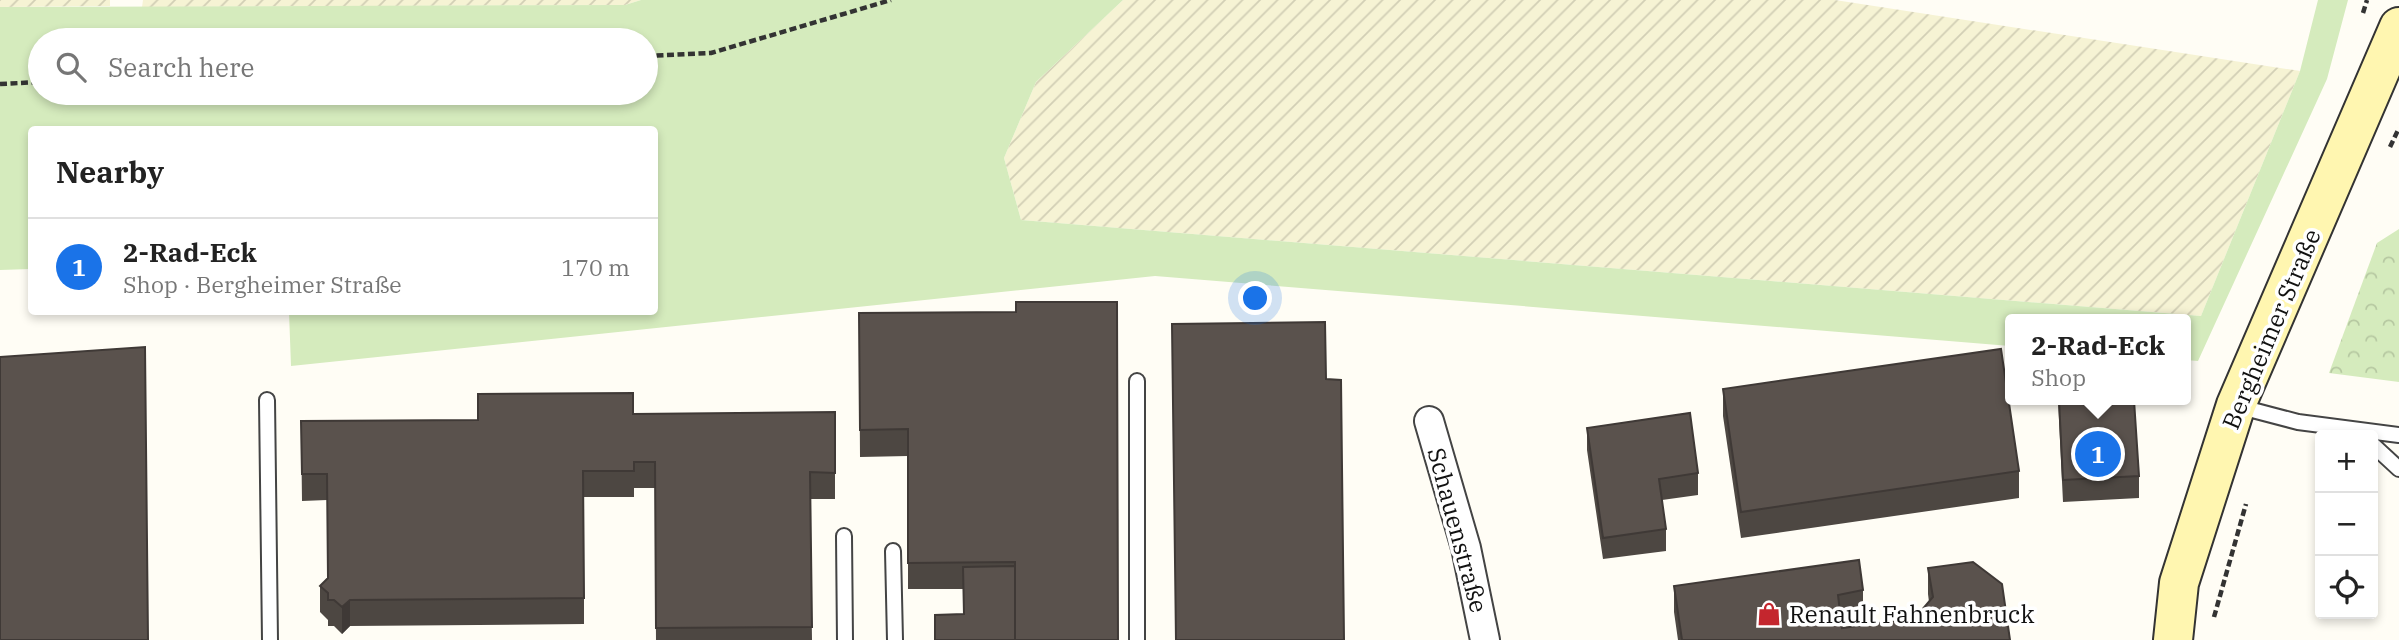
<!DOCTYPE html>
<meta charset="utf-8">
<style>
:root{--surface:#fff;--page:#f2f2f2;--text:#222;--muted:#767676;--line:#e0e0e0;--accent:#1a73e8}
body{margin:0;font-family:"IBM Plex Serif",serif;background:var(--page);color:var(--text)}
.controls{position:absolute;right:21px;bottom:21px;display:grid;overflow:hidden;border-radius:7px;box-shadow:0 4px 10px #0003}
.controls button{width:63px;height:63px;display:grid;place-items:center;padding:0;border:0;border-bottom:2px solid var(--line);background:var(--surface);color:var(--text);font:35px sans-serif}
.you{position:absolute;left:1256px;top:299px;width:24px;height:24px;margin:-18px;border:5px solid #fff;border-radius:50%;background:#1a73e8;box-shadow:0 0 0 10px #1a73e833}
.badge{display:grid;place-items:center;width:46px;height:46px;border-radius:50%;background:var(--accent);color:#fff;font-size:23px;font-weight:700}
.pin{position:absolute;translate:-50% -50%;border:4px solid #fff;box-shadow:0 2px 7px #0006}
.popup{position:absolute;left:2005px;top:314px;width:186px;height:91px;box-sizing:border-box;display:grid;place-content:center;border-radius:7px;background:var(--surface);filter:drop-shadow(0 2px 5px #0005);font-size:23px;white-space:nowrap;color:var(--muted)}
.popup b{font-size:26px;color:var(--text)}
.popup::after{content:'';position:absolute;left:50%;top:100%;margin-left:-14px;border:14px solid transparent;border-top-color:var(--surface)}
.list{margin:0;padding:0;list-style:none}
h2{display:flex;justify-content:space-between;align-items:center;height:91px;margin:0;padding:0 28px;font-size:30px}
h2 small{font-size:23px;font-weight:400;color:var(--muted)}
.list li{display:grid;grid-template-columns:46px 1fr auto;gap:21px;align-items:center;box-sizing:border-box;height:98px;padding:0 28px;border-top:2px solid var(--line)}
.list b{display:block;font-size:26px;white-space:nowrap}
.list p{margin:0;font-size:23px;white-space:nowrap;color:var(--muted)}
.list em{font-size:23px;font-style:normal;color:var(--muted)}
.icon{flex:none;width:38px;height:38px;fill:none;stroke:currentColor;stroke-width:2;stroke-linecap:round;stroke-linejoin:round}
.map{position:relative;flex:none;width:2399px;height:640px;overflow:hidden}
.search{position:absolute;background:var(--surface);box-shadow:0 4px 10px #0003;left:28px;top:28px;width:630px;height:77px;display:flex;align-items:center;gap:18px;box-sizing:border-box;padding:0 24px;border-radius:38px;color:var(--muted);font-size:26px}
.panel{position:absolute;background:var(--surface);box-shadow:0 4px 10px #0003;left:28px;top:126px;width:630px;height:189px;border-radius:7px}
.map>svg:first-child{display:block}
</style>
<div class="map">
<svg width="2399" height="640" viewBox="0 0 2399 640">
<defs>
<pattern id="farmland-furrows" width="10" height="10" patternUnits="userSpaceOnUse" patternTransform="scale(1.75)"><rect width="10" height="10" fill="#f6f3d4"/><path d="M-1 1l2-2M0 10L10 0M9 11l2-2" fill="none" stroke="#d2cfb5"/></pattern>
<pattern id="park-crowns" width="20" height="18" patternUnits="userSpaceOnUse" patternTransform="scale(1.75)"><rect width="20" height="18" fill="#d5ebbd"/><path d="M2 6a3 3 0 1 1 6 0M12 15a3 3 0 1 1 6 0" fill="none" stroke="#b6c8a1"/></pattern>
</defs>
<rect width="100%" height="100%" fill="#fffdf5"/>
<path fill="url(#farmland-furrows)" d="M0 0H110V6L0 7Z
M143 0H641L625 5 142 7Z
M1123 0H1835L2300 71 2201 316 1021 220 1004 158 1036 82Z"/>
<path fill="#d5ebbd" fill-rule="evenodd" d="M641 0H1123L1036 82 1004 158 1021 220 2201 316 2300 71 2318 0H2348L2327 79 2198 361 2186 360V319H2010V346L1155 276 291 366 289 312H654V130H32L31 269 0 270V7L625 5ZM40 40H646V93H40Z"/>
<path fill="url(#park-crowns)" d="M2399 229V382L2329 373 2377 243Z"/>
<g fill="none" stroke-linecap="round" stroke-linejoin="round">
<g stroke="#444" stroke-width="18">
<path id="lane" d="M1137 381V640
M267 400 270 640
M2237 406 2298 422 2399 435
M2373 445 2399 469
M844 536 845 640
M893 551 895 640"/>
</g>
<g stroke="#444" stroke-width="32">
<path id="street" d="M1429 421 1466 548 1485 640"/>
</g>
<g stroke="#333" stroke-width="42">
<path id="secondary" d="M2173 640 2179 583 2236 405 2399 27"/>
</g>
<path stroke="#333" stroke-width="4.5" stroke-dasharray="7 3.5" stroke-linecap="butt" d="M2363 13 2367 0
M646 56 711 53 891 0
M0 84 40 82
M2390 147 2399 128
M2214 617 2246 504"/>
<use href="#lane" stroke="#fff" stroke-width="14"/>
<use href="#street" stroke="#fff" stroke-width="28"/>
<use href="#secondary" stroke="#fff6b0" stroke-width="38"/>
</g>
<path fill="#4d4742" d="M859 313 1118 640 963 615V589H908V456L860 457Z
M1723 389 2019 471V498L1741 538 1723 416Z
M2058 400H2134L2139 476V498L2063 502Z
M835 412V499H810L812 640H656L655 488H634V497H584V624L350 626 342 634 334 626H328V620L320 612V586L328 578 327 500 302 501 301 421 478 420 633 414Z
M1587 428 1698 473V495L1662 500 1666 529V551L1603 559 1587 450Z
M1928 568 2010 640H1678L1674 612V586L1863 590V617L1841 620 1842 628 1915 618 1929 602 1928 594Z"/>
<path fill="#3f3936" d="M350 600V626L342 634V607Z"/>
<path fill="#5a524d" stroke="#3f3936" stroke-width="2" d="M1016 302H1117L1118 640H1015V562L908 563V429L860 430 859 313 1016 312Z
M1325 322 1326 379 1341 380 1344 640H1176L1172 324Z
M145 347 148 640H0V357Z
M2001 349 2019 471 1741 512 1723 389Z
M633 393V414L835 412V473L810 472 812 627 656 628 655 462H634V471H583L584 598 350 600 342 607 334 600H328V593L320 586 328 578 327 474H302L301 421 478 420V394Z
M2059 400H2134L2139 476 2063 480Z
M1690 413 1698 473 1659 479 1666 529 1603 538 1587 428Z
M1859 560 1863 590 1838 595 1842 628 1915 618 1933 597 1928 568 1973 562 2002 584 2010 640H1682L1674 586Z
M1015 566V640H935V615L964 614 963 567Z"/>
<defs>
<g id="shop-bare" transform="scale(1.89)"><path d="M-5-2.5h2.3a2.7 3.5 0 0 1 5.4 0H5L5.5 6h-11ZM-1.5-2.5h3a1.5 2.3 0 0 0-3 0Z" fill="#c4262e" stroke="#fff" stroke-width="2.5" paint-order="stroke"/></g>
</defs>
<g fill-rule="evenodd">
<use href="#shop-bare" x="1769" y="614"/>
</g>
<g text-anchor="middle" dominant-baseline="central" stroke-width="7" stroke-linejoin="round" paint-order="stroke">
<g font-size="24" fill="#111" stroke="#fff">
<text transform="translate(2271 329) rotate(-67)">Bergheimer Straße</text>
<text transform="translate(1458 530) rotate(75)">Schauenstraße</text>
</g>
<g font-size="24" fill="#111" stroke="#fff" text-anchor="start">
<text x="1789" y="614">Renault Fahnenbruck</text>
</g>
</g>
</svg>
<div class="controls">
<button>+</button>
<button>−</button>
<button><svg class="icon" aria-label="locate" viewBox="0 0 24 24"><circle cx="12" cy="12" r="6"/><path d="M12 2v4M12 18v4M2 12h4M18 12h4"/></svg></button>
</div>
<div class="you"></div>
<div class="pin badge" style="left:2098px;top:454px">1</div>
<div class="popup"><b>2-Rad-Eck</b>Shop</div>
<div class="search"><svg class="icon" aria-label="search" viewBox="0 0 24 24"><circle cx="10" cy="10" r="6"/><path d="M15 15l6 6"/></svg>Search here</div>
<section class="panel">
<h2>Nearby<small></small></h2>
<ul class="list">
<li><span class="badge">1</span><div><b>2-Rad-Eck</b><p>Shop · Bergheimer Straße</p></div><em>170 m</em></li>
</ul>
</section>
</div>
